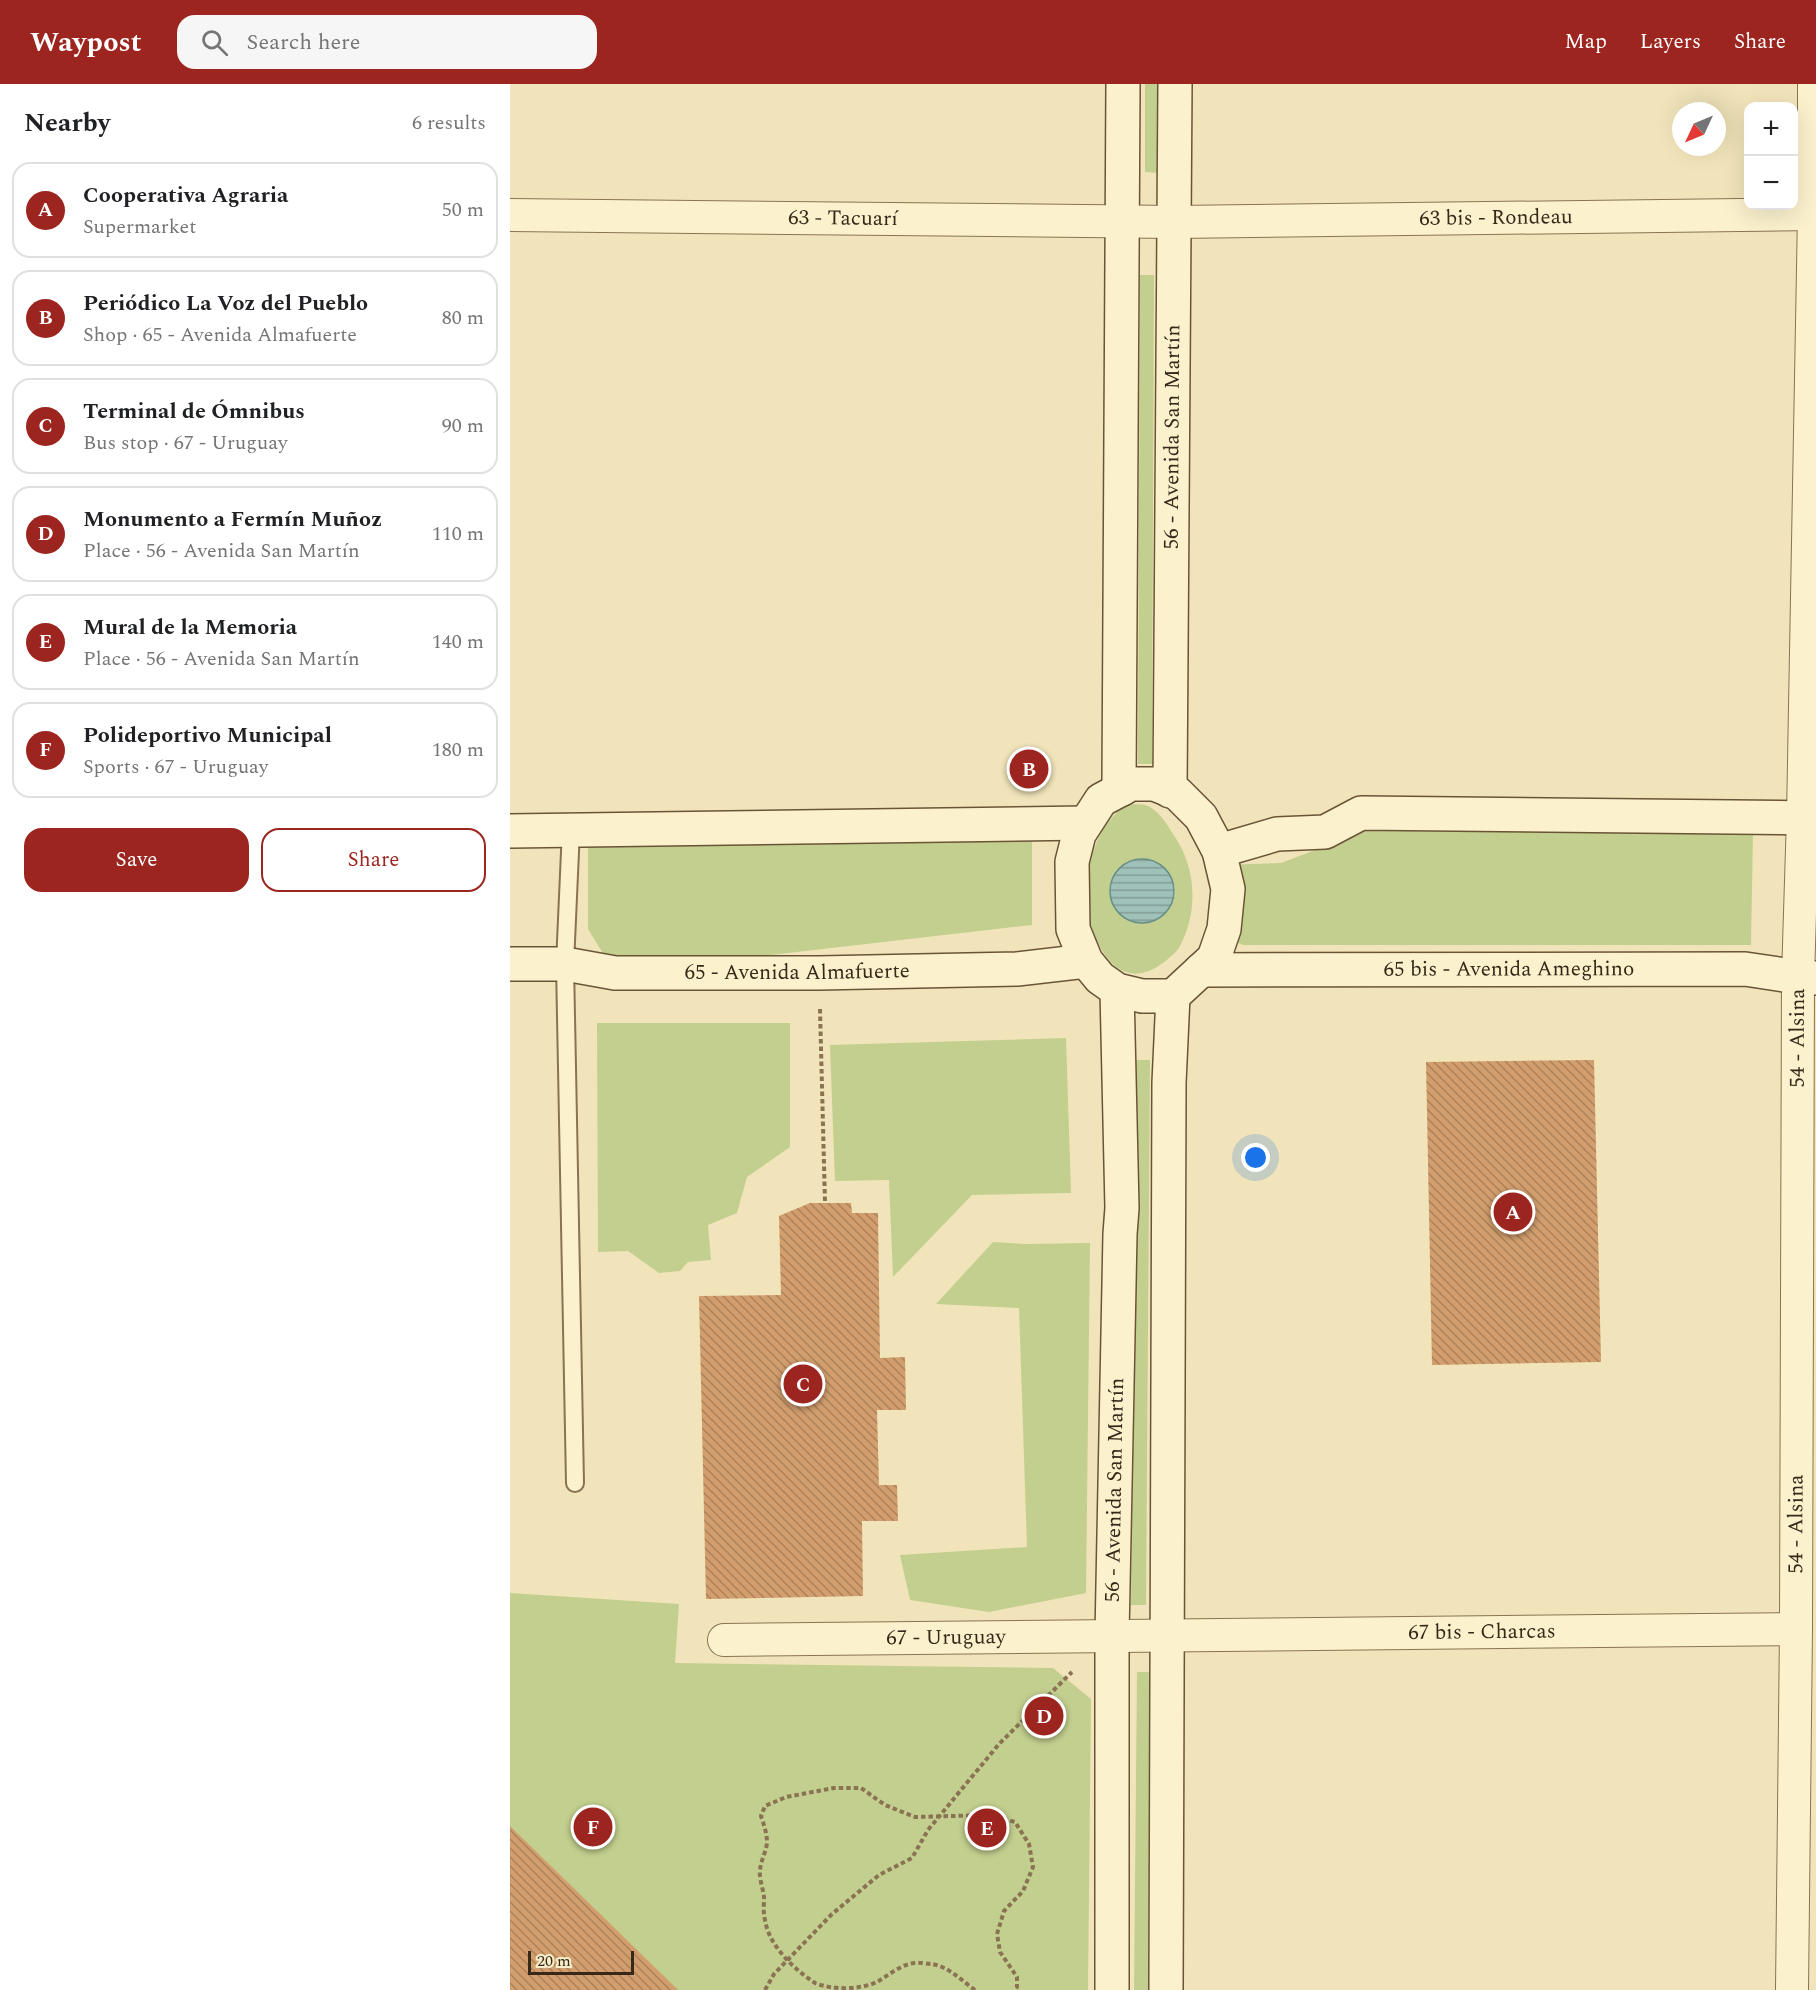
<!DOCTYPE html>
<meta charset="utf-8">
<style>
:root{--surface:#fff;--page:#f6f6f6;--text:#202124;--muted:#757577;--line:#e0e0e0;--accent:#9c261f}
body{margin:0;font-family:Spectral,serif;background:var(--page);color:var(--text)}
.controls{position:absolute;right:18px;top:18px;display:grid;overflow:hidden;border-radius:12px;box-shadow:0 6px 24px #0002}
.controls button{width:54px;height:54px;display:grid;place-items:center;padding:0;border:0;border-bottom:2px solid var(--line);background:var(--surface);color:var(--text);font:30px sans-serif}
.compass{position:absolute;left:1162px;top:18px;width:54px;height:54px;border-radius:50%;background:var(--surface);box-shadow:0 6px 24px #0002;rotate:226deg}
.scale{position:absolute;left:18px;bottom:15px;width:106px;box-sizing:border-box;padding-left:6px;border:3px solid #36291a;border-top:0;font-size:16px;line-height:21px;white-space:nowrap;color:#36291a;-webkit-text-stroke:4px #f8eeca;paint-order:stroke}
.you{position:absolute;left:746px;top:1074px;width:21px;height:21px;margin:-15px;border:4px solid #fff;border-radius:50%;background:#1a73e8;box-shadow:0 0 0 9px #1a73e833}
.badge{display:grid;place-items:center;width:39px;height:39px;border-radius:50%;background:var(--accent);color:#fff;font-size:20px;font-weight:700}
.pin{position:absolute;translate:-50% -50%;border:3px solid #fff;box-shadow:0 2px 6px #0006}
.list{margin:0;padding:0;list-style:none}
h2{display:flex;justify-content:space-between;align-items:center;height:78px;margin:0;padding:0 24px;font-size:26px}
h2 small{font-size:20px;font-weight:400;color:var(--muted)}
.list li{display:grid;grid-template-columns:39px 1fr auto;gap:18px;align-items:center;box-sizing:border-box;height:96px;margin:0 12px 12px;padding:0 12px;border:2px solid var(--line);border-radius:18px}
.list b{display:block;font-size:22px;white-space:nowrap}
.list p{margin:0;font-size:20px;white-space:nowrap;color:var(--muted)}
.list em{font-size:20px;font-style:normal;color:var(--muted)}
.actions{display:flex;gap:12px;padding:18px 24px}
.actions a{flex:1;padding:14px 0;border:2px solid var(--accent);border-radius:18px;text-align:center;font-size:21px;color:var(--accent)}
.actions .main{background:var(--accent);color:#fff}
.icon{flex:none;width:33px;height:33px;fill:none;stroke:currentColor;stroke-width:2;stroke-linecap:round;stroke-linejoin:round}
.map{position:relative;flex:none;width:1306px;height:1906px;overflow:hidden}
header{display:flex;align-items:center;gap:36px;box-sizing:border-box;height:84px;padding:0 30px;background:var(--accent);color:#fff}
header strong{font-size:28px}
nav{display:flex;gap:33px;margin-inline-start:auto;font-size:21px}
.search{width:420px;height:54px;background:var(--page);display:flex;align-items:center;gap:15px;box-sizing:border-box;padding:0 21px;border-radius:18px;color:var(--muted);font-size:22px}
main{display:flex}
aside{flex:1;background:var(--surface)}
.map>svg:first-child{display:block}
</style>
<header>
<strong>Waypost</strong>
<div class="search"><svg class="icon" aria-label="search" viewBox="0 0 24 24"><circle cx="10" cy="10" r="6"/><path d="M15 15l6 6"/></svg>Search here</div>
<nav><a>Map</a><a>Layers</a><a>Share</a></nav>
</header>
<main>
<aside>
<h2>Nearby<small>6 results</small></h2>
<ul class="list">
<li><span class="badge">A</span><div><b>Cooperativa Agraria</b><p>Supermarket</p></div><em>50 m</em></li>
<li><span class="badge">B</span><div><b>Periódico La Voz del Pueblo</b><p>Shop · 65 - Avenida Almafuerte</p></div><em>80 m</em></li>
<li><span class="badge">C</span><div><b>Terminal de Ómnibus</b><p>Bus stop · 67 - Uruguay</p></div><em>90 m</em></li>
<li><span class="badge">D</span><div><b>Monumento a Fermín Muñoz</b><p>Place · 56 - Avenida San Martín</p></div><em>110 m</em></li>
<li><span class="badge">E</span><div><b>Mural de la Memoria</b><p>Place · 56 - Avenida San Martín</p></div><em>140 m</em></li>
<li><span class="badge">F</span><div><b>Polideportivo Municipal</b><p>Sports · 67 - Uruguay</p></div><em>180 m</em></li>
</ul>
<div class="actions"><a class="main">Save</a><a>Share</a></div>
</aside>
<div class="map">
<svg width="1306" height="1906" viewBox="0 0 1306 1906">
<defs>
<pattern id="water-rules" width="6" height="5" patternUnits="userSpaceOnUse" patternTransform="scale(1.5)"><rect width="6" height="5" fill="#9fc1b9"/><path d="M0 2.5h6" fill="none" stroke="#829d96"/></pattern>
<pattern id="building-back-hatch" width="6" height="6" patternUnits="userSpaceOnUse" patternTransform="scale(1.5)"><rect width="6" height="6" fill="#d29e6d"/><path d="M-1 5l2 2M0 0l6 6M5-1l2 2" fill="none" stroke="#ab8159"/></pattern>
</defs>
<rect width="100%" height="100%" fill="#f1e4ba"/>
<path fill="#c3cf8e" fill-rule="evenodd" d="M635 0H649V89L635 88Z
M630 191H644L642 680H628Z
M617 720C623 720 629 720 635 721 647 724 657 740 663 750 686 782 689 826 670 862 668 867 662 871 658 875 637 893 614 897 596 872 564 829 572 751 617 720ZM642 776C674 792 672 827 638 839L600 811V800L604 790Z
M866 743 1243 747 1241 861H733L717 854 714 781 771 779Z
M522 754V841L105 889 78 845V758Z
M87 939H280V1063L237 1093 227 1129 198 1141 201 1176 178 1178 170 1187 149 1189 118 1167 88 1168Z
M556 954 561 1109 462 1111 383 1193 379 1096 325 1097 320 961Z
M625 976H640L636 1521H621Z
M483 1158 515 1160 580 1159 576 1509 479 1528 400 1516 390 1471 517 1463 509 1224 426 1220Z
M0 1509 169 1520 165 1579 543 1584 581 1615 578 1906H0Z
M627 1588H641L639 1906H624Z"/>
<path fill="url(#water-rules)" stroke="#668f87" stroke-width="1.5" d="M600 807a32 32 0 1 1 64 0a32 32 0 1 1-64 0Z"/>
<path fill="url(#building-back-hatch)" d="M1084 976 1091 1278 922 1281 916 978Z
M300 1119H341L342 1129H368L370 1274 395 1273 396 1326H367L369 1401H387L388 1437H352L353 1512 196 1515 189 1212 271 1211 269 1132Z
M0 1742 168 1906H0Z"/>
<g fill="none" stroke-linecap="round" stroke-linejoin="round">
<g stroke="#897353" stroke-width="20">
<path id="lane" d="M61 745 55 880 65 1399"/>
</g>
<g stroke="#897353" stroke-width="34">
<g id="street">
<path id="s1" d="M0 131 665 138 1306 130"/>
<path id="s2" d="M214 1556 1286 1545"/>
<path id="s3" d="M1282 1906 1286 1545 1288 893 1293 733 1304 130V0"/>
</g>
</g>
<g stroke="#6a5437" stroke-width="36">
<g id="secondary">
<path d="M621 700H644L667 709 691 733 709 767 718 805 714 845 704 874 663 912H632L607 906 590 894 576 877 563 845 562 778 569 750 591 716Z"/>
<path d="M612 705 609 702 613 0"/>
<path id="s4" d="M660 707 665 0"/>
<path d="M0 747 575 739"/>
<path d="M709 767 767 750 815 748 851 729 1306 734"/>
<path id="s5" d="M0 880H55L105 889H309L507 885 576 877"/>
<path id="s6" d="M691 886 1235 885 1288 893 1306 894"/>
<path id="s7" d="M602 1906V1551L610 1150 612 1124 607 906"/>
<path d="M656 1906 659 999 663 912"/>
</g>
</g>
<path stroke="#897353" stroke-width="4" stroke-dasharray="4.5 3" stroke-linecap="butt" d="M310 925 315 1119
M255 1906 264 1890 322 1830 369 1791 402 1774 418 1746 489 1660 562 1588
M465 1906C451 1896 439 1883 422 1880 417 1880 409 1878 404 1879 390 1881 379 1891 367 1898 350 1906 322 1906 305 1899 284 1885 259 1862 255 1836 253 1828 254 1820 254 1813 253 1804 249 1795 250 1786 251 1776 256 1768 257 1759 257 1749 254 1741 251 1732L255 1722 276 1713 324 1704H351L375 1721 405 1733 480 1731 505 1738 519 1760 523 1783 513 1807 494 1827 487 1850 490 1868 507 1893V1903L504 1906"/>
<use href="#lane" stroke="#fcf1cd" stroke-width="16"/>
<use href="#street" stroke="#fcf1cd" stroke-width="32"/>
<use href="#secondary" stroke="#fcf1cd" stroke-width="33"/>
</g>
<g text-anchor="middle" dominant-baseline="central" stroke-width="4.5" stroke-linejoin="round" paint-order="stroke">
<g font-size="21" fill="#36291a" stroke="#f8eeca">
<text stroke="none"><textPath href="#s1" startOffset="986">63 bis - Rondeau</textPath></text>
<text stroke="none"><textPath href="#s1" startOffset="333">63 - Tacuarí</textPath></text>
<text stroke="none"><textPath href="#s4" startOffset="354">56 - Avenida San Martín</textPath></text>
<text stroke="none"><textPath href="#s6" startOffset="308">65 bis - Avenida Ameghino</textPath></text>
<text stroke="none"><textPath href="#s5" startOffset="288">65 - Avenida Almafuerte</textPath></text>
<text stroke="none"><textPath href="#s3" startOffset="952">54 - Alsina</textPath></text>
<text stroke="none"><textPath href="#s7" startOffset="500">56 - Avenida San Martín</textPath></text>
<text stroke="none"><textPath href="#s3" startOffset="466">54 - Alsina</textPath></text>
<text stroke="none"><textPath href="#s2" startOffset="758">67 bis - Charcas</textPath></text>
<text stroke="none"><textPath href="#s2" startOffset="222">67 - Uruguay</textPath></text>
</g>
</g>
</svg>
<div class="controls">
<button>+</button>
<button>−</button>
</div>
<svg class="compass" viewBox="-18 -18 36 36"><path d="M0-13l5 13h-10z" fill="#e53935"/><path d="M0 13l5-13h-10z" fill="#757577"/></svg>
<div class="scale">20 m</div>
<div class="you"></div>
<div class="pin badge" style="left:1003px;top:1128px">A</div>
<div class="pin badge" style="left:519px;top:685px">B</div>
<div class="pin badge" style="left:293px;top:1300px">C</div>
<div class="pin badge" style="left:534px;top:1632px">D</div>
<div class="pin badge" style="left:477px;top:1744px">E</div>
<div class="pin badge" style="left:83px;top:1743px">F</div>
</div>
</main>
